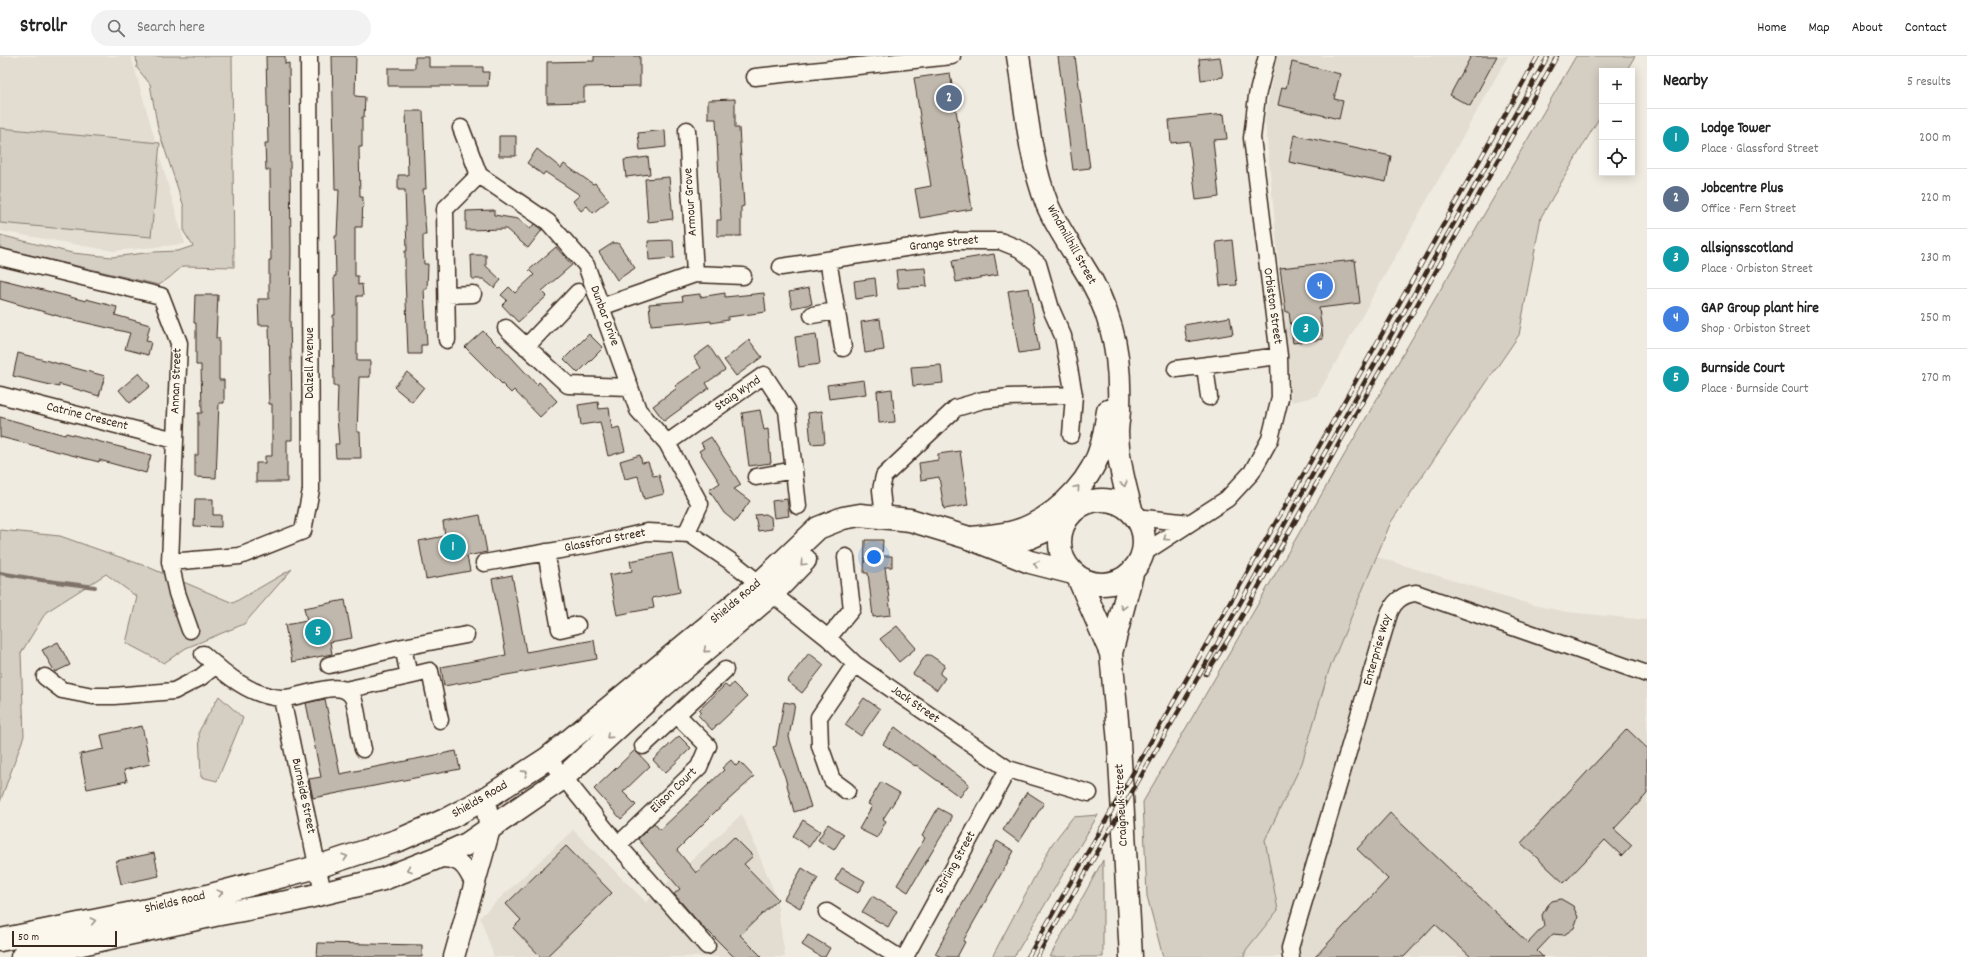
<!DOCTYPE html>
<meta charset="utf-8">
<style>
:root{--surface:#fff;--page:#f2f2f2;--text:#222;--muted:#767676;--line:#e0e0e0;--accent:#1a73e8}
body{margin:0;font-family:Dekko,sans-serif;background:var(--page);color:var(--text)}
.controls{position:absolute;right:12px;top:12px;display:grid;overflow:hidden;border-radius:0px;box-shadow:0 2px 10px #0003}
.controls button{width:36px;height:36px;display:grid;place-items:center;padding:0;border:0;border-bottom:1px solid var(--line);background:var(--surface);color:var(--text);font:20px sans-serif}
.scale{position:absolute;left:12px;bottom:10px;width:105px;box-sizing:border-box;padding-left:4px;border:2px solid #3b2a1e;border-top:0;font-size:11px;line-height:14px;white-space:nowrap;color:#3b2a1e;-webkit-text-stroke:3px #fbf7ec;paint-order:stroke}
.you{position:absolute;left:874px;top:501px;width:14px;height:14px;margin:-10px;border:3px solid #fff;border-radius:50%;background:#1a73e8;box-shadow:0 0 0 6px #1a73e833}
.badge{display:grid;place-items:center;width:26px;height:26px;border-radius:50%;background:var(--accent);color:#fff;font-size:13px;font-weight:700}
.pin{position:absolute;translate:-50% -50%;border:2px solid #fff;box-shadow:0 1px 4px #0006}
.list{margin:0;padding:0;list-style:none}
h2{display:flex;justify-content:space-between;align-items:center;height:52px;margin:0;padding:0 16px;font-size:17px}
h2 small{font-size:13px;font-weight:400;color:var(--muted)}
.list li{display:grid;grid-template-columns:26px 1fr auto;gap:12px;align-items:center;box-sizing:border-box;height:60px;padding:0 16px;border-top:1px solid var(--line)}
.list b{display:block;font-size:15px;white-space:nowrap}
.list p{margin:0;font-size:13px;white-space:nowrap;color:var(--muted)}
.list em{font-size:13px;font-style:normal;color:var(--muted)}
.icon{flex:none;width:22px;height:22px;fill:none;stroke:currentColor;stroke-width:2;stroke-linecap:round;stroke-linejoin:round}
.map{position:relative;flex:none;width:1647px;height:901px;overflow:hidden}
header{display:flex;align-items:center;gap:24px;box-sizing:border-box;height:56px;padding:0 20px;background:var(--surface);border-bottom:1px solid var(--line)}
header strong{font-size:19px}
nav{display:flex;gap:22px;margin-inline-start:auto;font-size:14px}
.search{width:280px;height:36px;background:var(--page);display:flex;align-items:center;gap:10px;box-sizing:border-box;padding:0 14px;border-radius:22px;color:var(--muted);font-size:15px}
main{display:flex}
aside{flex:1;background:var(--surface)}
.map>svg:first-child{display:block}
</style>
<header>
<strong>Strollr</strong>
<div class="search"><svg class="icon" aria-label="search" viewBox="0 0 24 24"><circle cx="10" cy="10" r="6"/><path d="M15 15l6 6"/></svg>Search here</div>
<nav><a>Home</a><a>Map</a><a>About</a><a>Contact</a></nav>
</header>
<main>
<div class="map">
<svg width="1647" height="901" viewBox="0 0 1647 901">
<rect width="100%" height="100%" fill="#f0ebe0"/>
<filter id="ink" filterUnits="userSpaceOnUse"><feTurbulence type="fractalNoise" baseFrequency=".025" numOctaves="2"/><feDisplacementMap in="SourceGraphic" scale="8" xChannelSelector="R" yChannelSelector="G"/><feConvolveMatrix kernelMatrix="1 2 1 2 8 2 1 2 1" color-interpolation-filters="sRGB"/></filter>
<g filter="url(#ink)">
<path fill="#e2dcd1" d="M0 0H131L185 188 113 195 0 175Z
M1276 0H1508L1317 340 1292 346 1265 64Z
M1377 501 1533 549 1567 556 1647 564V901H1244L1246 894 1278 854 1264 784 1302 707 1329 614Z
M742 758 776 840 785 901H494L480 861 573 774 646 846Z"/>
<path fill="#d5cec3" stroke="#887c70" d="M136 0H232L234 211 183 210 169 222 159 229 0 192V179L72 197 112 201 153 196 178 195 193 190 184 176V151L158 73 150 28 137 12Z
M1576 0H1635L1626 15H1602V57L1541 161 1519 279 1391 466 1329 614 1302 707 1265 784 1278 854 1246 894 1244 901H1163L1147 840 1143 746Z
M0 72 160 87 151 181 0 167Z
M0 474 60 480 148 511 233 547 292 513 244 568 186 592 164 607 126 587 137 541 106 518 46 556 21 597 24 680 0 746Z
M219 640 243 662 217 725 201 721 199 675Z
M1098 759 1014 901H992L1052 788 1073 761Z
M1103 804V901H1050L1052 897Z"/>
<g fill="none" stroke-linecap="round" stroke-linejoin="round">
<path stroke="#7f7367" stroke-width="4" d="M0 517 41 524 95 531"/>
</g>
<path fill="#c0b8ad" stroke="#3b2a1e" d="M266 0H285V8L289 7 291 195 290 263 292 347V384H287V426H256V407H265V400H272V348H269L268 317H270L269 269H259L258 243H269V204H271L270 114H266L265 87H268Z
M332 0H356L355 40 365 41 364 61H362V91H359L360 141H363L362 171H355V220H358V229L362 228 363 240H357V305H370V321H359L357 376H360L361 402H336L335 388H339L337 362 338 330H334L333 259H335L334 220H336L335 180H337L339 134H335Z
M594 0H640V30L584 31V46L547 47V6L594 5Z
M1058 0H1075L1090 112 1073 114Z
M1471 0H1497L1470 50 1450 39Z
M415 1H429V11H483V16H489L488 30H388V12H415Z
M1220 1 1223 21 1201 24 1199 3Z
M1292 6 1340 18 1334 43 1343 45 1339 63 1278 49 1282 31 1286 32Z
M950 17 972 153 920 162 915 133 931 130 914 22Z
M735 43V72H739L744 150 741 151V180H717V164H721L716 63H708V44Z
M406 55H423L426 133H423L426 179H423V192L424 208H428L427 233H424L427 289H421V298H408L405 219V195H407L405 134H398V119H408Z
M1224 58 1227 83 1213 84 1219 141 1196 144 1189 85 1171 87 1169 64Z
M665 74 666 91 640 94 638 77Z
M1294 79 1391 100 1386 126 1289 106Z
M499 80H516V100H499Z
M537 93 561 112 564 108 593 128 595 127 609 144 593 157 587 150 581 155 573 145 580 139 545 116 543 119 527 107Z
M648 101 650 118 626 121 624 104Z
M669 121 673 163 648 166 645 123Z
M494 154V159L518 163 530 173 534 168 542 174 528 192 506 173 466 174V155Z
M673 184 674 202 649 204 648 185Z
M1232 184 1237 229 1220 230 1216 186Z
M613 187H618L635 212 617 224 599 196Z
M556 191 572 209 542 235 547 240 518 266 502 249 507 244 501 239 509 231 515 237 534 219 529 214Z
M994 198 998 219 956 226 952 205Z
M471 199H486V210L501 224 494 232 483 223H472Z
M1355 204 1360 247 1319 252 1323 283 1293 287 1289 256H1286L1280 212Z
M925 212 927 230 898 232 896 214Z
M875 222 877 240 856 243 854 225Z
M0 223 86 245V243L117 251 115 259 150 269 146 285 151 286 148 299 125 293 130 277 65 262 0 243Z
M809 232 812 248 792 252 789 236Z
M1029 232 1039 294 1019 297 1008 235Z
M725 237V241L764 237 766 256 728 261V264L711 267V265L686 268 685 266 651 269 649 248 683 245 682 240 700 238V241Z
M195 239H218L216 282H219V324H224V347H219L216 422 195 421V399H198V357H202L201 309H196V267H194Z
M1230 261 1233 278 1187 286 1184 269Z
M880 263 884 294 865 297 861 266Z
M483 275 498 290 500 289 537 329 539 326 557 345 540 361 514 334 511 337 465 291Z
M589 278 603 292 578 317 564 303Z
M816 278 820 308 799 311 795 281Z
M749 284 762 301 736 320 724 304Z
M709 290 725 314 706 327 709 332 664 365 653 350 677 332 675 330 701 312 694 301Z
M18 297 105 320 99 340 59 328V331L13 320Z
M941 309 943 327 913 330 911 311Z
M407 316 424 331 412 346 394 331Z
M139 317 150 330 130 347 119 334Z
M864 324 866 338 829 343 827 329Z
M892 333 895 366 879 367 877 335Z
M598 346 599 353 609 352 612 373 619 371 625 395 608 400 600 366 581 369 578 349Z
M760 354 764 374 768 373 771 407 749 410 742 357Z
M822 355 825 387 811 388 808 357Z
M0 361 65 379 66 377 151 399 146 417 99 404V406L0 381Z
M711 381 741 429 734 433 750 445 735 466 724 457 709 434 720 427 699 395 704 392 701 387Z
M960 395 968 449 944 453 939 421 921 424 919 407 938 404V398Z
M640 399 642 407 648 406 653 420 659 419 664 438 644 443 638 420 625 423 620 405Z
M195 443H213V459H221V471L194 470Z
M787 443 789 460 774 462 772 445Z
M766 458 771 461 772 473 758 475 755 459Z
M480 459 487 496 467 500 470 515 426 523 419 485 445 480 443 466Z
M865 484H883L882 500H892V511H885L891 559 873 561 868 517H864Z
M672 497 680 536 652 542 654 552 617 559 609 519 632 515 630 505Z
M512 519 526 596 594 584 597 603 444 630 441 611 506 599 492 523Z
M345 544 352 582 330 586 332 598 292 606 285 569 307 565 304 552Z
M897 570 916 592 899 606 880 583Z
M58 586 70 609 55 616 42 594Z
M809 597 824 609 802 637 787 625Z
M926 599H930L945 609 940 618 945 622 937 634 913 618Z
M733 627 747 641 712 674 698 659 701 656 699 654 725 629 729 632Z
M864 642 880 653 861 680 845 669Z
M325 643 340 718 456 695 460 713 313 742 309 723 321 721 306 647Z
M784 646 795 648 789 681 811 751 794 756 785 721 773 691 776 690Z
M142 670 150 708 124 714 127 725 87 733 80 698 104 693 101 679Z
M895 671 969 728 960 741 916 709 915 710 883 688Z
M1627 673 1647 692V738L1614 773 1632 789 1622 800 1605 784 1564 827 1521 787Z
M679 680 691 692 665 717 653 704Z
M635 694 650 710 623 736 636 749 621 763 594 733Z
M731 704 736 710 740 706 754 721 716 755 677 794 696 817 734 781 753 800 744 808 778 843 740 879 762 901H734L708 875 707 876 674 838 680 833 638 783 654 767 660 774 724 714 722 712Z
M881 726 900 737 883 763 886 765 877 782 859 773 872 750 868 748Z
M1027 736 1044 747 1019 786 1003 774Z
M938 752 951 759V764L908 836 897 829 925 782 922 780Z
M1390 757 1528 887 1544 870 1542 859 1548 849 1552 845 1561 843 1573 850 1578 861 1574 872 1564 879 1553 878 1537 895 1543 901H1471L1435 868 1404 901H1315L1388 823 1357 793Z
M803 764 820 775 809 791 793 780Z
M828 768 844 778 834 794 818 784Z
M997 785 1014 795 963 885 965 886 957 901H941L935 898Z
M566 790 612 837 546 901H541L513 872 521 864 506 848Z
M154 797 159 820 121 828 116 805Z
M802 812 818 822 800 852 784 843Z
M842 812 865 825 858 837 835 824Z
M872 840 897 855 888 871 862 856Z
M808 879 830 892 825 901H821L802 889Z
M318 887 422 889V901H317Z"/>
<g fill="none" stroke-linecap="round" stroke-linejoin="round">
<g stroke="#3b2a1e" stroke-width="19">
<path id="minor" d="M755 21 952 0
M461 72 479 119 548 166 586 209 638 354 667 387 700 448 686 478
M0 201 161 240 179 287 170 506 177 537 190 574
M828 204 843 292
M781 211 951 185H1000L1020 193 1038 208 1051 253 1063 280 1074 339 1071 379
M695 218 743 220
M447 239 473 238
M601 251 695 218 687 74
M812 259 836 255
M506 272 568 329 630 331
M447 284 445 153 479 119
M526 291 578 236
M1205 310 1209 341
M1176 313 1279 300
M0 339 175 384
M667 387 764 319 787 354 798 450
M756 421 794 414
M1135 461 1190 467
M884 462 881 434 884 420 956 352 983 344 1009 341 1074 339
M546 496 560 573 577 569
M1142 498 1227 443 1252 416 1270 383 1280 342 1279 300 1252 82 1257 40 1267 0
M170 506 240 500 303 475 311 434 309 0
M484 507 595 488 647 476 690 478 736 509 828 582 855 608 1008 713 1089 737
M828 582 852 553 846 501
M403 591 409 620 430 615 440 664
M203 598C225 618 250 640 281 642 300 644 342 619 353 642 357 650 360 682 363 693
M329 609 403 591 466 579
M45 621 62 634 93 640H114L174 635 201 621 216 609
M345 634 409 620
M282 643 323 837
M643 690 725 614
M548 702 618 789 707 890
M847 735 832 724 820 690 819 661 855 608
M618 789 699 711 708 690 677 659
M435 803C459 802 464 807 474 829
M827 856 898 901
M905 901 1008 713
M1291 901 1290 892 1388 561C1392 547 1402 538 1416 537L1647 618"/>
</g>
<g stroke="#3b2a1e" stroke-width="23">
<path id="tertiary" d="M454 901 490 773 485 743"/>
</g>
<g stroke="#3b2a1e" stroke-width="25">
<path id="secondary" d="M1008 487 1031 481 1065 466
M0 884 177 848 317 811 399 784 445 764 485 743 548 702 758 529 818 472 843 462 860 459 910 464 969 482 1030 506 1073 517
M22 901 215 859 292 845 383 823 434 803 467 788 563 722 663 630 772 538 805 504"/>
</g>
<g stroke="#3b2a1e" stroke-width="25">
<path id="primary" d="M1018 0C1026 49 1029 102 1047 148 1056 170 1070 189 1082 209 1094 227 1105 250 1111 272 1119 299 1120 325 1119 353 1119 361 1117 369 1117 377 1118 405 1125 431 1132 457
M1060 486a42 42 0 1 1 84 0a42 42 0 1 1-84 0Z
M969 482C990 480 1013 479 1032 469 1063 454 1093 422 1102 388 1105 377 1106 366 1108 355
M1078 521 1111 597 1119 687 1131 901
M1111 597 1133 514"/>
</g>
<use href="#minor" stroke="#fbf7ec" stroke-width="16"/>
<use href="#tertiary" stroke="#fbf7ec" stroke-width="20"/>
<use href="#secondary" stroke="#fbf7ec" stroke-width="22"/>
<use href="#primary" stroke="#fbf7ec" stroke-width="22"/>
<g stroke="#3b2a1e" stroke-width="4.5">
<path id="rail" d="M1206 618 1233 576 1557 0
M1028 901 1304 417 1538 0
M1037 901 1216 590 1548 0"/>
</g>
<use href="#rail" stroke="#fbf7ec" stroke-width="3" stroke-dasharray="9" stroke-linecap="butt"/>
</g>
<defs><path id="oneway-chevron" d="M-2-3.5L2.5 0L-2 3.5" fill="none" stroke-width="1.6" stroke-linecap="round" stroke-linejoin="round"/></defs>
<g stroke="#9b9085">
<use href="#oneway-chevron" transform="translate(1124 428) rotate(75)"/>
<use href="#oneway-chevron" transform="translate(1077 432) rotate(-49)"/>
<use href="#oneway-chevron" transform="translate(1166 482) rotate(146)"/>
<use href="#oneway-chevron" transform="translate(803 507) rotate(134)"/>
<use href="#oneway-chevron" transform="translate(1036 508) rotate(-165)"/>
<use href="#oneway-chevron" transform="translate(1123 551) rotate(105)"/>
<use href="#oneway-chevron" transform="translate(706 594) rotate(140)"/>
<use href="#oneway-chevron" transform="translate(609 680) rotate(138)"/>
<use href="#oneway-chevron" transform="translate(525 717) rotate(-33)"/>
<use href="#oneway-chevron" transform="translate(345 801) rotate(-18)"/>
<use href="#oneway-chevron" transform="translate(409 813) rotate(160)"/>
<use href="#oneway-chevron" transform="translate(220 837) rotate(-15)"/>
<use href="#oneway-chevron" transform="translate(93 865) rotate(-12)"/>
</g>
</g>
<g text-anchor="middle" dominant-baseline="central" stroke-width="3" stroke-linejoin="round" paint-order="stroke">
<g font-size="13" fill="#3b2a1e" stroke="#fbf7ec">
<text transform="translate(691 146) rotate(-94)">Armour Grove</text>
<text transform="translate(944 188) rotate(-6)">Grange Street</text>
<text transform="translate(1071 189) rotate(61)">Windmillhill Street</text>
<text transform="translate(1272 250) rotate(82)">Orbiston Street</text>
<text transform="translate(604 260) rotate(70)">Dunbar Drive</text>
<text transform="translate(310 307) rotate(-90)">Dalzell Avenue</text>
<text transform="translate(177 325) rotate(-88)">Annan Street</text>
<text transform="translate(738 338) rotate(-34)">Staig Wynd</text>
<text transform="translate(87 361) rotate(14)">Catrine Crescent</text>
<text transform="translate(605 485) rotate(-11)">Glassford Street</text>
<text transform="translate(736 546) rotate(-40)">Shields Road</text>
<text transform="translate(1378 594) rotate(-74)">Enterprise Way</text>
<text transform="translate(915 649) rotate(35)">Jack Street</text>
<text transform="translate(674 735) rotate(-44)">Elison Court</text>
<text transform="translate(303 740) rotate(78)">Burnside Street</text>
<text transform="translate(480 744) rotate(-30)">Shields Road</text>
<text transform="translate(1122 749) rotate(-93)">Craigneuk Street</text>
<text transform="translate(956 807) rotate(-61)">Stirling Street</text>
<text transform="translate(175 847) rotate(-13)">Shields Road</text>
</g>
</g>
</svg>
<div class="controls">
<button>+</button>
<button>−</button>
<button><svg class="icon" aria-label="locate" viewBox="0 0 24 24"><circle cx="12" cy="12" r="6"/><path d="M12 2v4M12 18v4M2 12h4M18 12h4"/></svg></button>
</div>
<div class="scale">50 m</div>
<div class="you"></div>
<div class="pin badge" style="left:453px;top:491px;background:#0f9aa8">1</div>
<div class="pin badge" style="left:949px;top:42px;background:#5c6f8a">2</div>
<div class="pin badge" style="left:1306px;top:273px;background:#0f9aa8">3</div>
<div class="pin badge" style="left:1320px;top:230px;background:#3f7fe0">4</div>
<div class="pin badge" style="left:318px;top:576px;background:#0f9aa8">5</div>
</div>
<aside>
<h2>Nearby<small>5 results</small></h2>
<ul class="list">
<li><span class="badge" style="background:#0f9aa8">1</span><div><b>Lodge Tower</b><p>Place · Glassford Street</p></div><em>200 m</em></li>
<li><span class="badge" style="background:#5c6f8a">2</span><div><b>Jobcentre Plus</b><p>Office · Fern Street</p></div><em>220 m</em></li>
<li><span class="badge" style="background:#0f9aa8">3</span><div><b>allsignsscotland</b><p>Place · Orbiston Street</p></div><em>230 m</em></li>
<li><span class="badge" style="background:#3f7fe0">4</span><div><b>GAP Group plant hire</b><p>Shop · Orbiston Street</p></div><em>250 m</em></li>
<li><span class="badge" style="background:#0f9aa8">5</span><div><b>Burnside Court</b><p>Place · Burnside Court</p></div><em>270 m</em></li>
</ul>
</aside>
</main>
